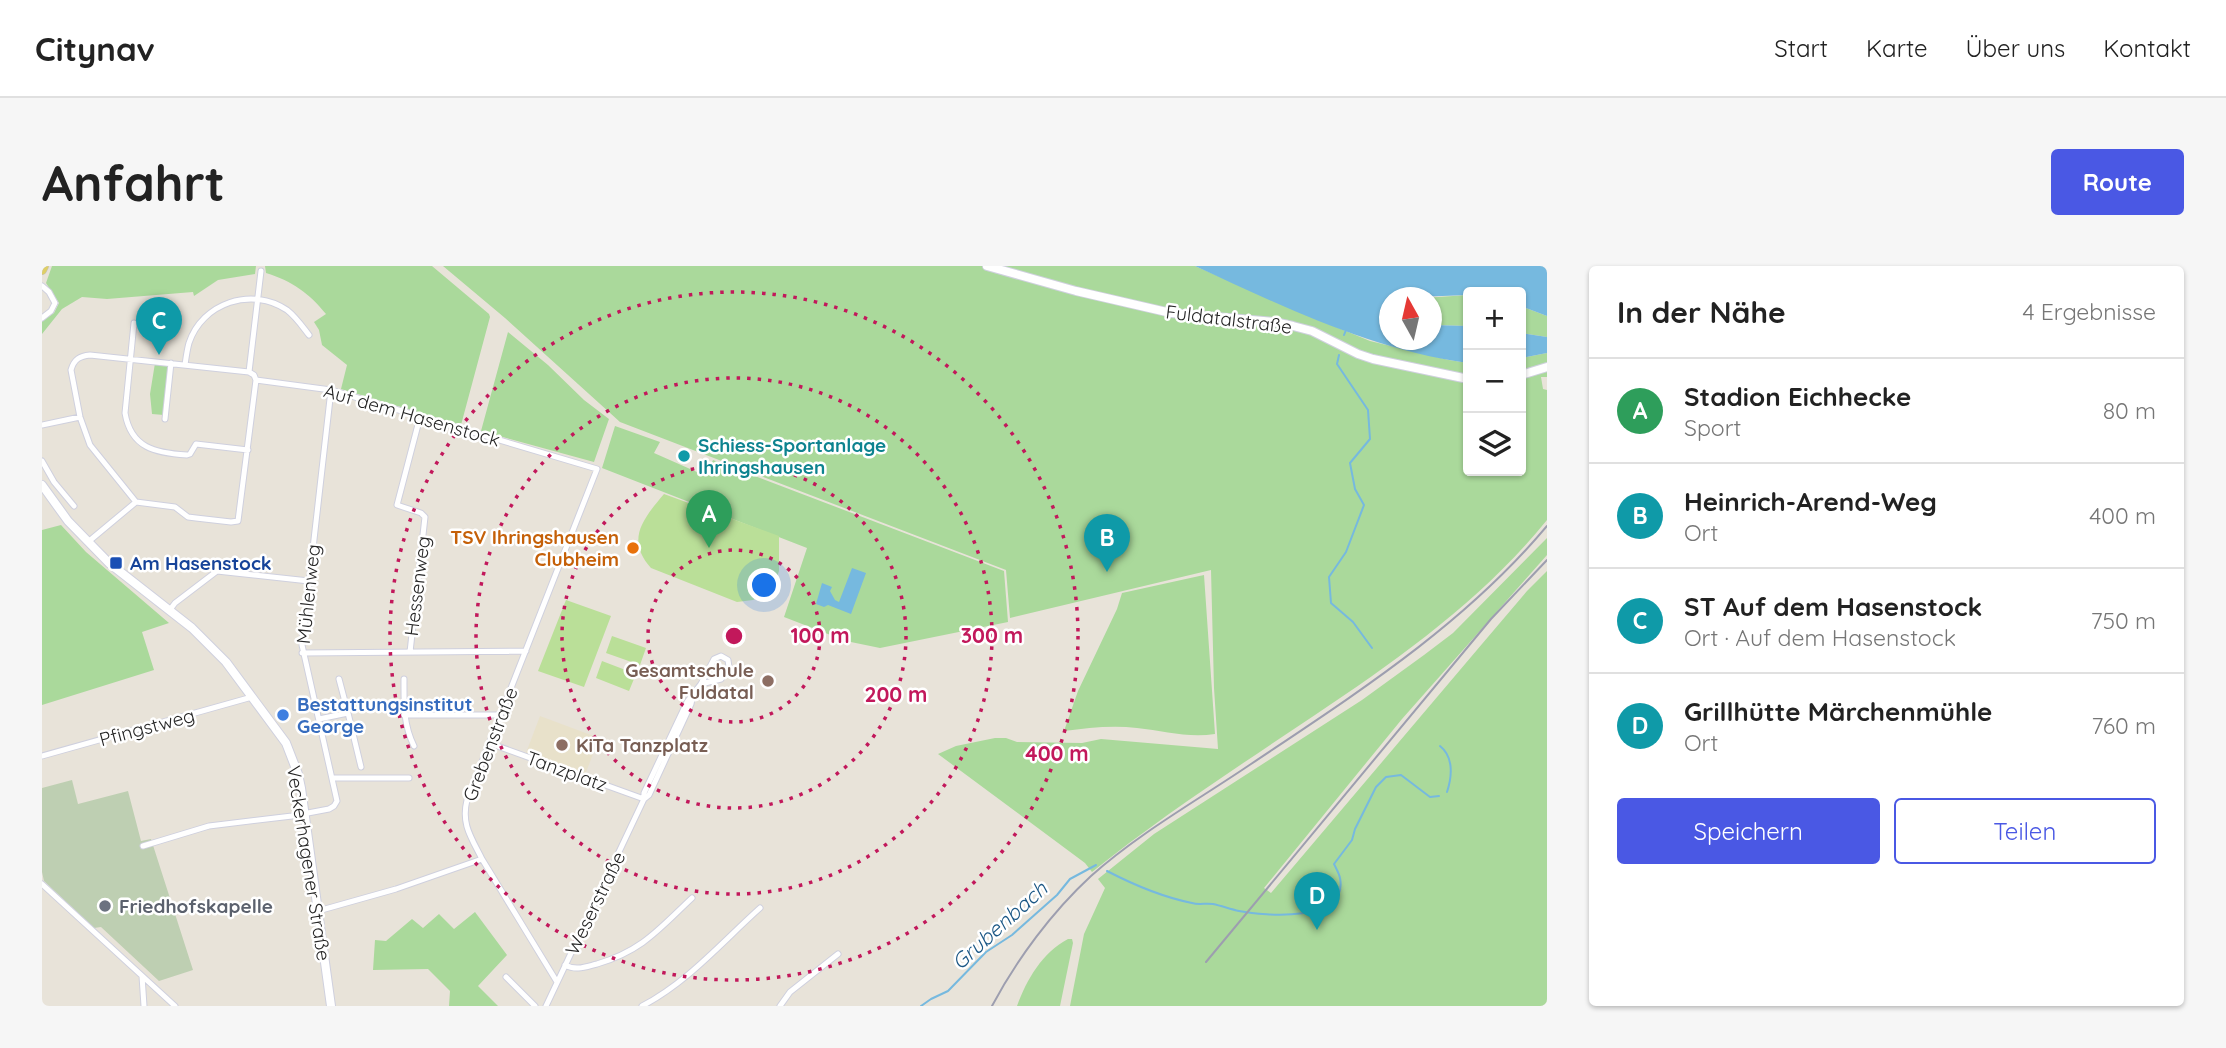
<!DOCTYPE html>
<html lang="de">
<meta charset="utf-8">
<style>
:root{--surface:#fff;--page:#f6f6f6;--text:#222;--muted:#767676;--line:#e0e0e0;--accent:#4a58e4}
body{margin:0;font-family:Quicksand,sans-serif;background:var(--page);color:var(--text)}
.controls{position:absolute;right:21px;top:21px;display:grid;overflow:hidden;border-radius:7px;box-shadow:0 2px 5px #0004}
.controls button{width:63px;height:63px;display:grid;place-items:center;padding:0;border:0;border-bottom:2px solid var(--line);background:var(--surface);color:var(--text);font:35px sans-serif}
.compass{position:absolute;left:1337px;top:21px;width:63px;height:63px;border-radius:50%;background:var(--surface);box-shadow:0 2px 5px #0004;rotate:352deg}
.you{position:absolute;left:723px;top:320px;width:24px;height:24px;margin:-18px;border:5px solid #fff;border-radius:50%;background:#1a73e8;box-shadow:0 0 0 10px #1a73e833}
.badge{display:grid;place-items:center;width:46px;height:46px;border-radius:50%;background:var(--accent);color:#fff;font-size:23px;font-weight:700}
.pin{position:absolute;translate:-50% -58px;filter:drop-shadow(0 2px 4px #0008)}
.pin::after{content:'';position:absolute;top:37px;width:24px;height:21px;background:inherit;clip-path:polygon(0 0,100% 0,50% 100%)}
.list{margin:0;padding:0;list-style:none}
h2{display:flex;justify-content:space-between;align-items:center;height:91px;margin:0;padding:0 28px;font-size:30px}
h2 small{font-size:23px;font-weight:400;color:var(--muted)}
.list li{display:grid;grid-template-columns:46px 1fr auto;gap:21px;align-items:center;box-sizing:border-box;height:105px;padding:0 28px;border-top:2px solid var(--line)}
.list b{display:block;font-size:26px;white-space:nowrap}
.list p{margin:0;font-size:23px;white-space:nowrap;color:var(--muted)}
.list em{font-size:23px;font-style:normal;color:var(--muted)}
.actions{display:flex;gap:14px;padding:21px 28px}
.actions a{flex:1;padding:16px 0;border:2px solid var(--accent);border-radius:7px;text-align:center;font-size:24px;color:var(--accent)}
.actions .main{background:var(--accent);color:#fff}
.icon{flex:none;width:38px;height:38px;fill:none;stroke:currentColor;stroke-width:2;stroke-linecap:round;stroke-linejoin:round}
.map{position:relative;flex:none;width:1505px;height:740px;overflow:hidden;border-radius:7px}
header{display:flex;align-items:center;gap:42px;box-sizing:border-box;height:98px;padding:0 35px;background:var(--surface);border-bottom:2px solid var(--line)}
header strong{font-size:33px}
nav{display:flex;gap:38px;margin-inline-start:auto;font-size:24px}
.intro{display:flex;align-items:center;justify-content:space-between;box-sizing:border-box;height:168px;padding:0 42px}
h1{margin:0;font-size:49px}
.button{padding:18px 32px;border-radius:7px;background:var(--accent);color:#fff;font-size:24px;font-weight:700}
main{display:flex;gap:42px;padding:0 42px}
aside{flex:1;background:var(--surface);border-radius:7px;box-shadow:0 2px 5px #0004}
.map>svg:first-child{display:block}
</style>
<header>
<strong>Citynav</strong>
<nav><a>Start</a><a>Karte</a><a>Über uns</a><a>Kontakt</a></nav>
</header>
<div class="intro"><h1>Anfahrt</h1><a class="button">Route</a></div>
<main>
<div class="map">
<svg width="1505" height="740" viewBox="0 0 1505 740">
<rect width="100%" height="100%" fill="#e8e3d9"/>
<path fill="#e8e1ca" d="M498 450 557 472 543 509 484 487Z"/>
<path fill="#aad99b" d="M10 0H214L213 8 176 14 152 30 151 26 65 33 40 31 20 43 0 68V55L12 47 17 37 4 17Z
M223 0H390L447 48 448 51 419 159 299 123 305 99 280 79 277 64 272 56 284 48C267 27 250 15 224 7Z
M401 0H1153L1270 51 1328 75 1407 94 1426 97V205H1479V92L1505 87V111H1499L1501 123 1505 124V254C1441 333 1357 393 1273 449 1197 500 1121 549 1050 606L1043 597 896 488 914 480 953 472H964L975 476 1040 477 1059 473 1176 483 1172 422 1169 304 968 352 964 304 578 156 463 52Z
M1426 29V60L1390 59V32H1381Z
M1479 40 1505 50V71L1479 67Z
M466 66 506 99 542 134 567 153 552 196 439 165Z
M113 97 127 99 122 149 110 148 108 128Z
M573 160 618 176 612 187 664 210 671 194 962 305 966 356 838 382 804 375 742 351 765 282 560 202Z
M19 259 44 286 127 357 100 366 112 404 0 439V264Z
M1505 272V289L1360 453 1222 622 1229 627 1440 378 1485 325 1505 305V740H1028L1042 668 1063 622 1056 613 1112 568 1320 434 1382 389 1411 367Z
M1162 309 1173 468C1146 472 1122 465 1095 462 1070 459 1046 462 1022 465L1036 425 1075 343 1080 327Z
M433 646 465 689 436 720 456 740H407L408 725 386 703 331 704 333 674 344 675 370 653 381 662 397 648 412 663Z
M1026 673H1030L1031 677 1018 740H975C985 713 1000 687 1026 673Z"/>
<path fill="#becfb2" d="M30 514 36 538 86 525 99 575 109 573 151 704 117 715 59 661 52 662 2 615 0 606V522Z"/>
<path fill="#badf98" d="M622 228 737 270V305L733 317 724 327 711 334 695 336 609 302C584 274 600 254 622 228Z
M524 334 569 350 542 421 496 405Z
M570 370 604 382 598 399 564 387Z
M560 395 594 408 587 425 554 412Z"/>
<path fill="#76b9df" d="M1153 0H1505V50L1479 40V26H1426V29L1348 32V74H1390V59L1426 60V97C1330 84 1240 40 1153 0Z
M1479 67 1505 71V87L1479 92Z
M810 302 824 307 809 348 786 339 782 341 774 338 780 317 790 321 788 325 793 334 797 336Z"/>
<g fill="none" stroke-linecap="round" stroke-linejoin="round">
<path stroke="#76b9df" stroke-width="2" d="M1302 69 1304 64
M1297 89 1295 98 1326 144 1328 173 1308 197 1313 223 1322 239 1304 286 1287 311 1289 337 1311 356 1330 382
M1398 480C1412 491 1410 511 1405 526
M1065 605C1092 619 1120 631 1150 637 1156 639 1164 637 1171 638 1180 640 1188 643 1197 645 1222 650 1307 657 1298 612 1297 607 1294 602 1292 598L1310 574 1313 563 1334 521 1344 511 1359 509 1388 531 1397 530
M879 740 889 733 906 725 944 686 970 669 1015 629 1028 613 1054 599"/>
<g stroke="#cfd0de" stroke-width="7">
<path id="street" d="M0 20 7 26 13 37 9 45 0 52
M92 57 83 147C89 182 113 187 145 189L148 188 154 178 206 184
M143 99C144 92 145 84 147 77 160 37 210 20 245 44 254 51 260 60 267 69
M207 106 219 5
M123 153 129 97
M0 159 38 151
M0 195 12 216 32 240
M94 236 48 179 38 151 29 104C32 93 38 90 48 89L207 106 212 109 214 114 289 124 555 203 425 534C419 558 429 571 440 593L354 623 276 645
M94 236 133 241 146 251 154 252 189 256 196 255 214 114
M46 276 94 236
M127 345 133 337 175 305 267 315
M368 386 383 251 379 247 355 239 378 151
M260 387 484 385
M297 413 306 447
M362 413C362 437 361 458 372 480
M362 449H458
M277 453 306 447 319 501
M447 477 602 533
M0 490 210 431
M290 512H367
M602 533 607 529 649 438 650 433
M101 580 167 560 250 550 287 543 292 540 295 535 260 379 289 124
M440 593 515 716
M0 618 133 740
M523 699C534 705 543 701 555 698 600 685 617 663 650 632
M100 710 102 740
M464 711 493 740
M504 740 602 533V527L645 436 659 418 672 393 679 390 686 394 687 401 679 413 659 418
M600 740C646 716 680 676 718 642
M738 740 748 726 796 688"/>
</g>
<g stroke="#cfd0de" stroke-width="10">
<path id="secondary" d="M945 0 1034 25 1129 47 1232 56 1251 60 1270 65 1316 88 1331 93 1426 113
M1479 109 1505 101
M0 219 26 255 67 297 150 362 184 396 244 477 256 508 259 522 289 740"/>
</g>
<g stroke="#c2c2c2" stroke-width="10">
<path id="primary" d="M0 4 2 0"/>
</g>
<use href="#street" stroke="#fff" stroke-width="5"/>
<use href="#secondary" stroke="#fff" stroke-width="8"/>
<use href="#primary" stroke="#dfcf66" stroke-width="9"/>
<path stroke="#9d9eaf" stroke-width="2" d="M1164 696 1449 353 1505 294
M950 740C975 693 1010 646 1049 610 1097 567 1156 534 1209 498 1315 427 1422 359 1505 260"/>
</g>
<g fill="none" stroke="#c2185b" stroke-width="3.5" stroke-dasharray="3.5 7">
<circle cx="692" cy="370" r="86"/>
<circle cx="692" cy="370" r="172"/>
<circle cx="692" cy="370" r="258"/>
<circle cx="692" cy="370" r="344"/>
</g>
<circle fill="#0f9aa8" stroke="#fff" stroke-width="2.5" cx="642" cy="190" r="7"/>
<circle fill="#e8710a" stroke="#fff" stroke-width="2.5" cx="591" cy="282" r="7"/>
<rect fill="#1a4fb4" stroke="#fff" stroke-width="2.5" x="67" y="290" width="14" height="14" rx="3.5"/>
<g fill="#8d6e63" stroke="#fff" stroke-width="2.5">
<circle cx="726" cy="415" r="7"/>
<circle cx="520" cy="479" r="7"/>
</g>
<circle fill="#3f7fe0" stroke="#fff" stroke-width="2.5" cx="241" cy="449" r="7"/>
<circle fill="#6b7280" stroke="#fff" stroke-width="2.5" cx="63" cy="640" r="7"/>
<g text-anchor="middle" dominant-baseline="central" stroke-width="5" stroke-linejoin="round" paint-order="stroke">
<g font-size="19" fill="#262626" stroke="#fff">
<text transform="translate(1187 53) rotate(7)">Fuldatalstraße</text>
<text transform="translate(370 149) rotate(16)">Auf dem Hasenstock</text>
<text transform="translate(375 320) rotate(-83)">Hessenweg</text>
<text transform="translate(266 328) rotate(-84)">Mühlenweg</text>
<text transform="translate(105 461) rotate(-15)">Pfingstweg</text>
<text transform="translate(448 478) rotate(-69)">Grebenstraße</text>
<text transform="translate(525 505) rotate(20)">Tanzplatz</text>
<text transform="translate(267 597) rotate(81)">Veckerhagener Straße</text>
<text transform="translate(553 637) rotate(-64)">Weserstraße</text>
</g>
<g font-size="19" font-weight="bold" fill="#0d838f" stroke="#fff" text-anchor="start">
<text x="656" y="179">Schiess-Sportanlage<tspan x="656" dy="22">Ihringshausen</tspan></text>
</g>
<g font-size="19" font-weight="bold" fill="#c56008" stroke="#fff" text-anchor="end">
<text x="577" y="271">TSV Ihringshausen<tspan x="577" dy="22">Clubheim</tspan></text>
</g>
<g font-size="19" font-weight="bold" fill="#164399" stroke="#fff" text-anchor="start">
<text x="88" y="297">Am Hasenstock</text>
</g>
<g font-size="19" font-weight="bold" fill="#785e54" stroke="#fff" text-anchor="end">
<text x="712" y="404">Gesamtschule<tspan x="712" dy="22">Fuldatal</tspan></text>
<text x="534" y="479" text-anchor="start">KiTa Tanzplatz</text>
</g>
<g font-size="19" font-weight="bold" fill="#366cbe" stroke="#fff" text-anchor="start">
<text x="255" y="438">Bestattungsinstitut<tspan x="255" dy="22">George</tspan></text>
</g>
<g font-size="19" font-weight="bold" fill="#5b616d" stroke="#fff" text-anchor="start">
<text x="77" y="640">Friedhofskapelle</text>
</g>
<g font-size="21" font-style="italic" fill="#1b5785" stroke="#fff">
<text transform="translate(957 659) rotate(-42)">Grubenbach</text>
</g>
</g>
<circle cx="692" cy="370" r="10" fill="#c2185b" stroke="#fff" stroke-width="3.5"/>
<g font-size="21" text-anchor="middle" font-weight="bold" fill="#c2185b" stroke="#fff" stroke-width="5" stroke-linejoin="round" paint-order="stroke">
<text x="778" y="377">100 m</text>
<text x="950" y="377">300 m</text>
<text x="854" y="436">200 m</text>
<text x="1015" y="495">400 m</text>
</g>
</svg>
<div class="controls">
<button>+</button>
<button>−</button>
<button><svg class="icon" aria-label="layers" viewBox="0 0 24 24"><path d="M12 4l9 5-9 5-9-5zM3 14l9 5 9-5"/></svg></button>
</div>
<svg class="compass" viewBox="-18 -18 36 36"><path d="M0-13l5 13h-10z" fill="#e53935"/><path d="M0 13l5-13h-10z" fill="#767676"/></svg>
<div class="you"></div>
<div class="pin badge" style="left:667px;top:282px;background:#2e9e5b">A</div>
<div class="pin badge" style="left:1065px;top:306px;background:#0f9aa8">B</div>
<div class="pin badge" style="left:117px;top:89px;background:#0f9aa8">C</div>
<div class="pin badge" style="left:1275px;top:664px;background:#0f9aa8">D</div>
</div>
<aside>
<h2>In der Nähe<small>4 Ergebnisse</small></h2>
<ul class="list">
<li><span class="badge" style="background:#2e9e5b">A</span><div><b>Stadion Eichhecke</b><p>Sport</p></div><em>80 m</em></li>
<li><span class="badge" style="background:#0f9aa8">B</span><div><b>Heinrich-Arend-Weg</b><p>Ort</p></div><em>400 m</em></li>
<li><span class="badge" style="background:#0f9aa8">C</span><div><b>ST Auf dem Hasenstock</b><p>Ort · Auf dem Hasenstock</p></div><em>750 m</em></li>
<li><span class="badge" style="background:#0f9aa8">D</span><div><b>Grillhütte Märchenmühle</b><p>Ort</p></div><em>760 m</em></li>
</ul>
<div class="actions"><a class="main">Speichern</a><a>Teilen</a></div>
</aside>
</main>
